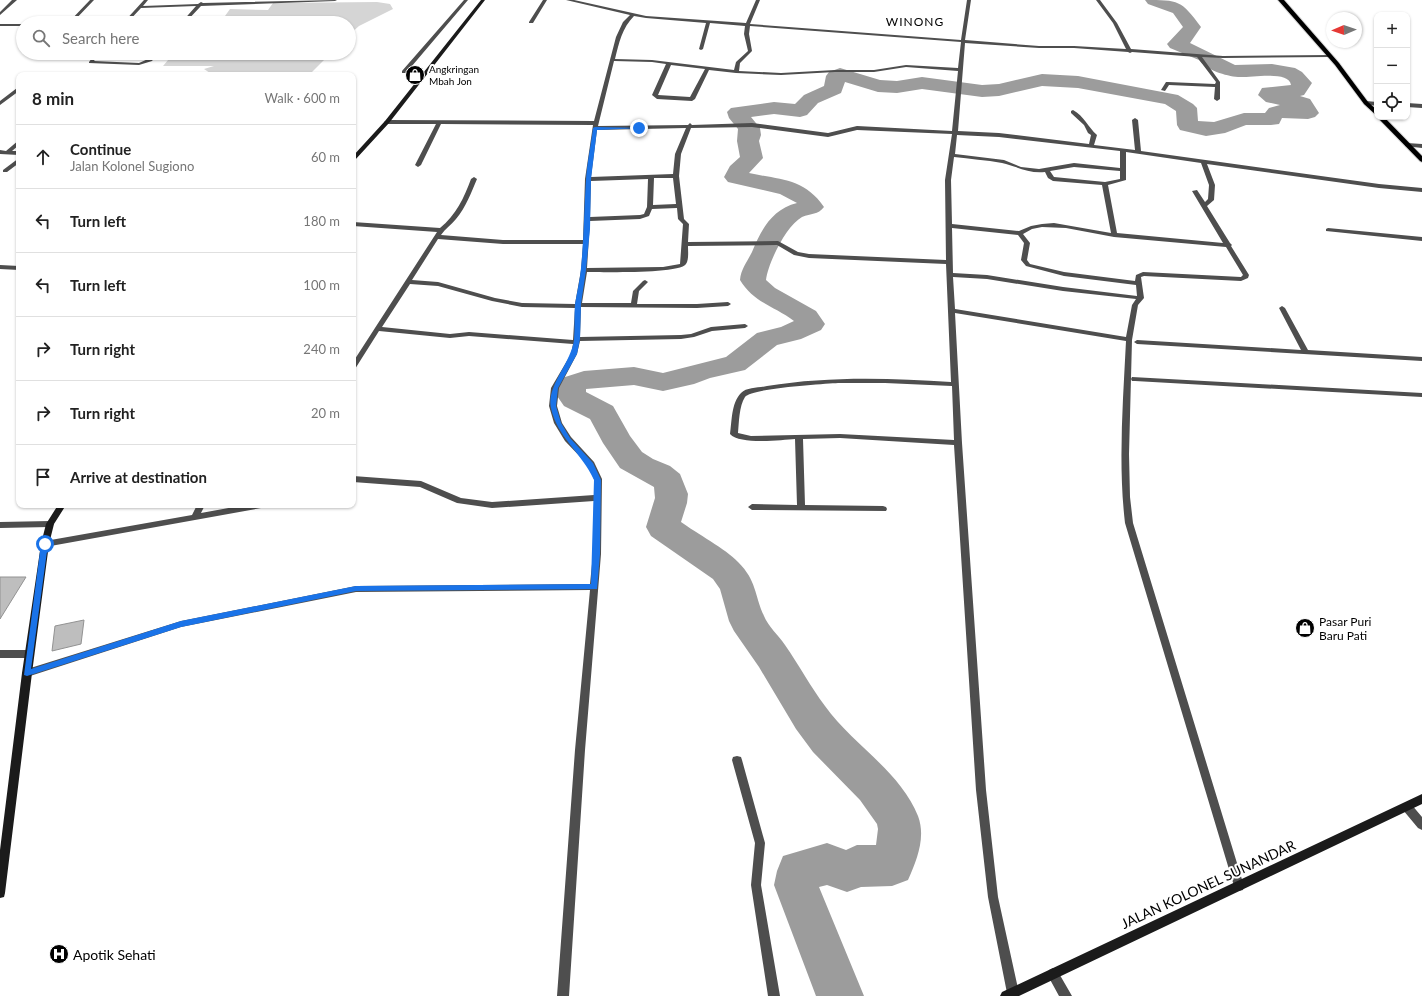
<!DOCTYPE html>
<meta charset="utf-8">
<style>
:root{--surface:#fff;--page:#f6f6f6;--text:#222;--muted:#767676;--line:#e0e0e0}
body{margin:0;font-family:Lato,sans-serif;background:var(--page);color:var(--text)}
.controls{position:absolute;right:12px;top:12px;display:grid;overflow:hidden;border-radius:8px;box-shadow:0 1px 3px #0004}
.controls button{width:36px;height:36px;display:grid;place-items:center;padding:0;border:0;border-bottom:1px solid var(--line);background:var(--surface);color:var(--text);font:20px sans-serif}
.compass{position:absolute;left:1326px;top:12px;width:36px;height:36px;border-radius:50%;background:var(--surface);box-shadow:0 1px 3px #0004;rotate:268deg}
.stop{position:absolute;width:12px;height:12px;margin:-9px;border:3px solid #1a73e8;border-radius:50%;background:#fff}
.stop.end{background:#1a73e8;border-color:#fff;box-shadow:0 1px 4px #0008}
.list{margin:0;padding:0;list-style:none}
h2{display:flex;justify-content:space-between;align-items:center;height:52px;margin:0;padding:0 16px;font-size:17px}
h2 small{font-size:13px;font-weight:400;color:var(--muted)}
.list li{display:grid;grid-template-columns:26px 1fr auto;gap:12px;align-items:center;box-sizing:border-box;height:64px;padding:0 16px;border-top:1px solid var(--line)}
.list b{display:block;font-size:15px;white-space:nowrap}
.list p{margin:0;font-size:13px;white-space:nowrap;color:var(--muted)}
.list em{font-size:13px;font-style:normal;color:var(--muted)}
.icon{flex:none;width:22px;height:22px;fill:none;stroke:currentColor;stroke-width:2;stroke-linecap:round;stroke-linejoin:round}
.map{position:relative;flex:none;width:1422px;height:996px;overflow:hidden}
.search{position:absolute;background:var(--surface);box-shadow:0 1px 3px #0004;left:16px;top:16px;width:340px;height:44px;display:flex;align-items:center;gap:10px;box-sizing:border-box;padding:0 14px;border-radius:22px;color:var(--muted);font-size:15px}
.panel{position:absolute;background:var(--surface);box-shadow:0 1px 3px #0004;left:16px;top:72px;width:340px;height:436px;border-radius:8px}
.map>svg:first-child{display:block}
</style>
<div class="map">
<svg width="1422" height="996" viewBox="0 0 1422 996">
<rect width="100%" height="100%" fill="#fff"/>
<path fill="#d5d5d5" d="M377 2 390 4 393 9 359 26 349 35V23H220L230 9 268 10 273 3Z
M174 53H331L310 74 210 73 204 69 214 66H163Z"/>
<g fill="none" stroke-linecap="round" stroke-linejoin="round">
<path fill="#9c9c9c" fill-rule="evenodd" d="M1145 0C1179 0 1181 0 1201 27L1190 43 1235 65 1272 64 1295 68 1302 72 1312 83 1304 95 1300 96 1310 99 1319 113 1315 117 1308 119 1282 118 1279 124 1271 125H1246L1225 133 1206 136 1180 130 1177 125 1176 111 1165 104 1078 88 1042 86 999 96 982 97 922 89 897 93 878 92 845 82 841 93 818 103 807 115 800 117 774 114 751 117 760 128 761 135 759 141 763 158 749 173C780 180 804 178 824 207 818 215 811 213 802 217 786 226 768 263 766 280L775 288 816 311 825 324 821 330 801 339 777 345 745 370 710 378 694 384 663 391 634 385 586 389V392L613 406 630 436 642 452 653 459 670 466 680 474 688 494 687 503 681 522C696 533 726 549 738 562 757 581 754 594 764 616 768 626 779 636 785 645 799 665 810 686 825 706 852 744 900 771 918 816 926 837 917 860 908 880L892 886 861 887 847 892 827 885 819 887 864 996H816L774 885 777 871 783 856 827 843 846 850 857 845H876L878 829 877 824 860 800 813 752 796 729 759 667 734 631 729 621 720 589 713 579 651 536 646 527 655 498 654 487 620 468 603 443 590 419 564 406 555 393 557 384 562 378 584 371 634 367 663 373 726 357 757 333 781 327 794 321C774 306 754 303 740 280 741 269 747 262 752 252 761 230 772 209 797 203L780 194 728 182 724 177 730 166 740 157 737 141 738 129 729 118 727 112 731 108 774 102 795 104 804 95 824 86 826 76 829 72 840 68 880 80 897 81 922 77 982 85 999 84 1042 74 1078 76 1178 95 1193 104 1197 108 1198 121 1214 122 1244 113H1265L1269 108 1280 105 1266 102 1258 95 1262 88 1291 85C1289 70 1250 78 1238 77 1226 76 1206 70 1199 60L1170 48 1167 44 1183 27 1173 13 1148 4Z"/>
</g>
<path fill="#bebebe" stroke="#929292" d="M0 577H26L0 619Z
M84 620 81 644 52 651 55 626Z"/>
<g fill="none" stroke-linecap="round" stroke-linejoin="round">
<g stroke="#dbdbdb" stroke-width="2">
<path id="primary" d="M1278 0H1284L1339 63 1368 102 1377 110V116L1364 104 1335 65Z
M1377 117H1384L1422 156V162L1420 161Z"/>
</g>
<path fill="#4e4e4e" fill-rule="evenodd" d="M12 0H17L0 15V12Z
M90 0H94L72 23H68Z
M144 0H148L143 6 198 4 201 2 203 3 337 0 335 1 201 6 185 23H181L196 6 141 8 127 23H123Z
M464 0H468L406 73H402V71Z
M543 0H547L533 23H529V22Z
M566 0H574L646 16 746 23 756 0H760L750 24 961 40 967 0H971L965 40 1039 46H1074L1126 49 1113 23 1096 0H1100L1117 23 1131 49 1223 56 1331 55V56L1329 57 1223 58 1202 57 1220 82V99L1217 101 1214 99 1215 87 1169 85 1165 91 1161 90 1166 82H1168L1215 84 1216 82 1197 57 1132 52 1130 53 1128 52 1074 48H1039L965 43 958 131 999 133 1089 144 1091 135 1088 133 1084 125 1071 113V111L1073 110C1084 116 1088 127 1097 135L1094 145 1135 150 1132 120 1135 118 1138 120 1141 151 1379 184 1422 188V192L1379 188 1207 164 1215 185 1214 200 1207 206 1230 243 1232 245 1231 246 1249 275 1248 278 1241 281 1144 276 1141 277 1144 298 1138 305 1132 340 1129 454 1130 497 1133 523 1244 886 1243 890 1239 891 1235 890 1234 886 1125 523C1118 463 1123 402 1126 341L955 313 962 443 986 790 998 897 1019 993 1018 996H1008L1007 993 988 897 976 790 954 445 840 438 803 439 805 505 883 506 886 507 887 509 886 511 752 510 748 507 752 504 797 505 795 439C781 440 740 445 730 434 732 422 731 403 741 393 747 387 759 388 767 386 828 376 890 378 951 382L946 264 809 258 794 255 777 245 688 246C688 251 689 260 686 264 680 274 601 272 587 272L582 303H631L633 291 643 281 645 280 648 282 639 291 637 304H697L728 302 731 304 728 306 697 308 581 307 580 337 681 335 691 334 711 327 745 324 748 326 745 328 712 331 694 337 681 339 580 341 577 354 559 388 557 406 562 423 571 437 594 462 602 479 601 554 585 750 569 996H557L575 750 590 590 356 592 181 627 27 677 24 676 22 673 24 670 181 621 356 586 590 584 593 554 594 501 492 508 457 503 420 487 353 482V476L421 481 461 498 492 502 594 495V479L588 465 565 441 554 423 549 406 551 388 571 354 573 344 469 336 450 338 379 331 355 369H353V362L437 232 353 226V222L440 228C456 215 464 198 471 179L474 177 477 179C471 193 466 207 456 219 451 225 445 229 441 235L503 240H583L585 179 593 125 441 124 421 165 418 167 415 165 436 124H387L384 122 387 120 594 121 616 37 623 22 630 15ZM634 16 646 18 706 23 699 49 701 50 703 49 710 23 745 26 744 34 748 51 736 62 734 70 652 60 615 59C619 43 622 28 634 16ZM750 26 961 42 958 68 906 65 874 70H835L781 73 739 71 740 63 752 51 749 34ZM614 61 652 62 666 64 652 95 657 99 692 101 695 99 709 70 736 73 781 75 835 72H874L906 67 958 71 952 131 857 126 828 133 752 123 692 125 690 123 688 125 598 126ZM671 65 705 69 690 97 658 95ZM752 127 828 137 857 130 952 134 945 180 946 260 809 254 798 252 778 241 688 242 689 224 684 219 679 176 681 154 691 128ZM686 128 675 154 673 174 591 177 597 130ZM957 135 999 137 1120 151V168L1074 163 1039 169 1021 167 1004 160 955 154ZM1126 152 1201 163 1209 185 1208 199 1205 202 1197 190 1192 191 1223 243 1117 233 1108 185 1126 180ZM954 157C970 159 986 160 1002 163 1016 166 1029 174 1045 172L1048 178 1053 181 1102 185 1111 233 1054 223 1042 224 1031 226 1019 231 952 224 951 180ZM1074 167 1120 171V179L1105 182 1054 177 1050 171ZM654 178H673L676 204 653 205ZM648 179 647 207 644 214 640 215 590 217 591 181ZM677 208 678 219 683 224 680 264 663 267 587 268 590 221 640 219 649 216 652 209ZM1042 227 1066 228 1114 237 1226 247 1243 275 1241 277 1143 272 1136 275 1135 281 1064 272 1030 264 1027 260 1030 243 1023 234 1032 229ZM952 228 1018 235 1024 243 1021 260 1026 266 1064 276 1136 285 1137 296 1063 287 987 275 953 273ZM438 239 503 244H583L581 270 575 304 522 303 495 298 438 282 412 280ZM953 277 987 279 1063 291 1136 299 1132 305 1126 337 955 309ZM410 284 438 286 492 301 522 307 575 308 573 340 469 332 450 334 382 327ZM838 383H885L952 386 954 440 840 434 751 436 738 433C739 423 739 406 745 397 752 388 824 384 838 383Z
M0 24H23V26H0Z
M96 53H100L94 61 139 63 148 59 153 53H158L152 61 139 65 89 63V62Z
M37 74H48L50 75H37Z
M17 88H19V91L0 105V101Z
M1366 101 1377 102V106L1364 104V102Z
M1407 103 1422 104V108L1407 107Z
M19 140V145L12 151H19V155L0 154V150L6 151Z
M1407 143 1422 144V148L1405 146V144Z
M19 158V163L7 172H3V170Z
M1328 228 1422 237V241L1326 231V229Z
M0 265 19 266V270L0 269Z
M1282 306 1285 308 1308 350 1422 357V361L1137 344 1134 342 1137 340 1301 350 1279 308Z
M1132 377 1422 393V397L1135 381H1132L1131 379Z
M197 505H205L201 513 245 505H265L261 508 45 547 42 546 41 544 42 542 45 541 192 515Z
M50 521 54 524 50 527 0 528V522Z
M0 650H29L32 651 34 654 32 657 29 658H0Z
M737 756 741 757 742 760 765 843 761 885 780 996H768L751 885 755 843 732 760 733 757Z
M1407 802 1411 804 1422 817V830L1418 828 1403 810 1402 807 1403 804Z
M1053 968 1057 970 1072 996H1059L1047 974 1049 970Z"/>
<path fill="#1b1b1b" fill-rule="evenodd" d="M481 0H485L389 123 355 160 353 161V156L385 121Z
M58 505H66L54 524 49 544 32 673 5 893 4 897 0 898V850L22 673 41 544 46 524Z
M1422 794V804L1019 996H1000L1002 992Z"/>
<use href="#primary" fill="#000" fill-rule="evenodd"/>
</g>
<path fill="#1a73e8" d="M595 127 642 128 597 130 591 179 590 229 586 270 581 304 580 339 577 354 558 388 556 406 561 423 570 438 593 463 601 480 600 554 597 589 356 591 181 627 27 676 24 675 41 544 45 542 48 544 31 669 181 621 356 586 591 584 594 480C582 453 557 437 551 408 546 387 571 363 574 340 575 328 574 316 575 304 577 292 580 280 581 268 584 238 584 209 586 180 587 163 591 145 593 128Z"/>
<defs>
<g id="shop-disc" transform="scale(1)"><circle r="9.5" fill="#000" stroke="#fff"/><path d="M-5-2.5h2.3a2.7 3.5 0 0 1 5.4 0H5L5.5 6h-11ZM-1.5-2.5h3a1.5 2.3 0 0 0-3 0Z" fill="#fff"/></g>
<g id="hospital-disc" transform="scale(1)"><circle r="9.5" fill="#000" stroke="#fff"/><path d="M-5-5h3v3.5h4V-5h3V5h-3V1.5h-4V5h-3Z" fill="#fff"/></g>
</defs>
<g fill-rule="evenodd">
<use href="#shop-disc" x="415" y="75"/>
<use href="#shop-disc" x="1305" y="628"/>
<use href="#hospital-disc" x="59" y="954"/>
</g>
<g text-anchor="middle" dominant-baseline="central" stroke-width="4" stroke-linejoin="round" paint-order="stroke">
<g font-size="10" fill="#000" stroke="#fff" text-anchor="start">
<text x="429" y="69">Angkringan<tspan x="429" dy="12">Mbah Jon</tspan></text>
</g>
<g font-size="12" letter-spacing="1" fill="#000" stroke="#fff">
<text x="915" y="21">WINONG</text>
</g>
<g font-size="12" fill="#000" stroke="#fff" text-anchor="start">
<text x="1319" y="621">Pasar Puri<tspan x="1319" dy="14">Baru Pati</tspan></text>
</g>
<g font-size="14" fill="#000" stroke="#fff">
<text transform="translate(1208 884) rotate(-25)">JALAN KOLONEL SUNANDAR</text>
</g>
<g font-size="14" fill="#000" stroke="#fff" text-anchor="start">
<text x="73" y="954">Apotik Sehati</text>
</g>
</g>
</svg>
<div class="controls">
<button>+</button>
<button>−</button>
<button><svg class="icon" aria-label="locate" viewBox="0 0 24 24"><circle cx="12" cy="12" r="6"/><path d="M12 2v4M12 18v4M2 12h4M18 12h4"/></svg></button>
</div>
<svg class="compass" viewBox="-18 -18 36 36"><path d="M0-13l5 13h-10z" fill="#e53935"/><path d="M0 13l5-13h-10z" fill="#767676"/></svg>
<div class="stop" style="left:45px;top:544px"></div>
<div class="stop end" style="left:639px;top:128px"></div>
<div class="search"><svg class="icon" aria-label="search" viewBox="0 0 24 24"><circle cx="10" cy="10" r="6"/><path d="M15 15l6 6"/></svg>Search here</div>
<section class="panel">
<h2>8 min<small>Walk · 600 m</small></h2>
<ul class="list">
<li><svg class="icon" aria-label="ahead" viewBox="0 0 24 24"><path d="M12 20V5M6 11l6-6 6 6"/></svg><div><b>Continue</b><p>Jalan Kolonel Sugiono</p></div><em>60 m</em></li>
<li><svg class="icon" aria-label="left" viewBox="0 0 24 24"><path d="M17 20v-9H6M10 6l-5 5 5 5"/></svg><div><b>Turn left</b></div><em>180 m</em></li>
<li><svg class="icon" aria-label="left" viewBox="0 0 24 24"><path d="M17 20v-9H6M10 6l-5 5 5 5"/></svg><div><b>Turn left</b></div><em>100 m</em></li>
<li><svg class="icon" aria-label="right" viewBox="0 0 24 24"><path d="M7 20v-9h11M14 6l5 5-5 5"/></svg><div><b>Turn right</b></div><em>240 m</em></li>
<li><svg class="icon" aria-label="right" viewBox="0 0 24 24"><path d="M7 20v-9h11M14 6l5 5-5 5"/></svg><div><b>Turn right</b></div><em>20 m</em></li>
<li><svg class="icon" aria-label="arrive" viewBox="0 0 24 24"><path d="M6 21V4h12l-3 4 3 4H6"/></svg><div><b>Arrive at destination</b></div></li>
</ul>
</section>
</div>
